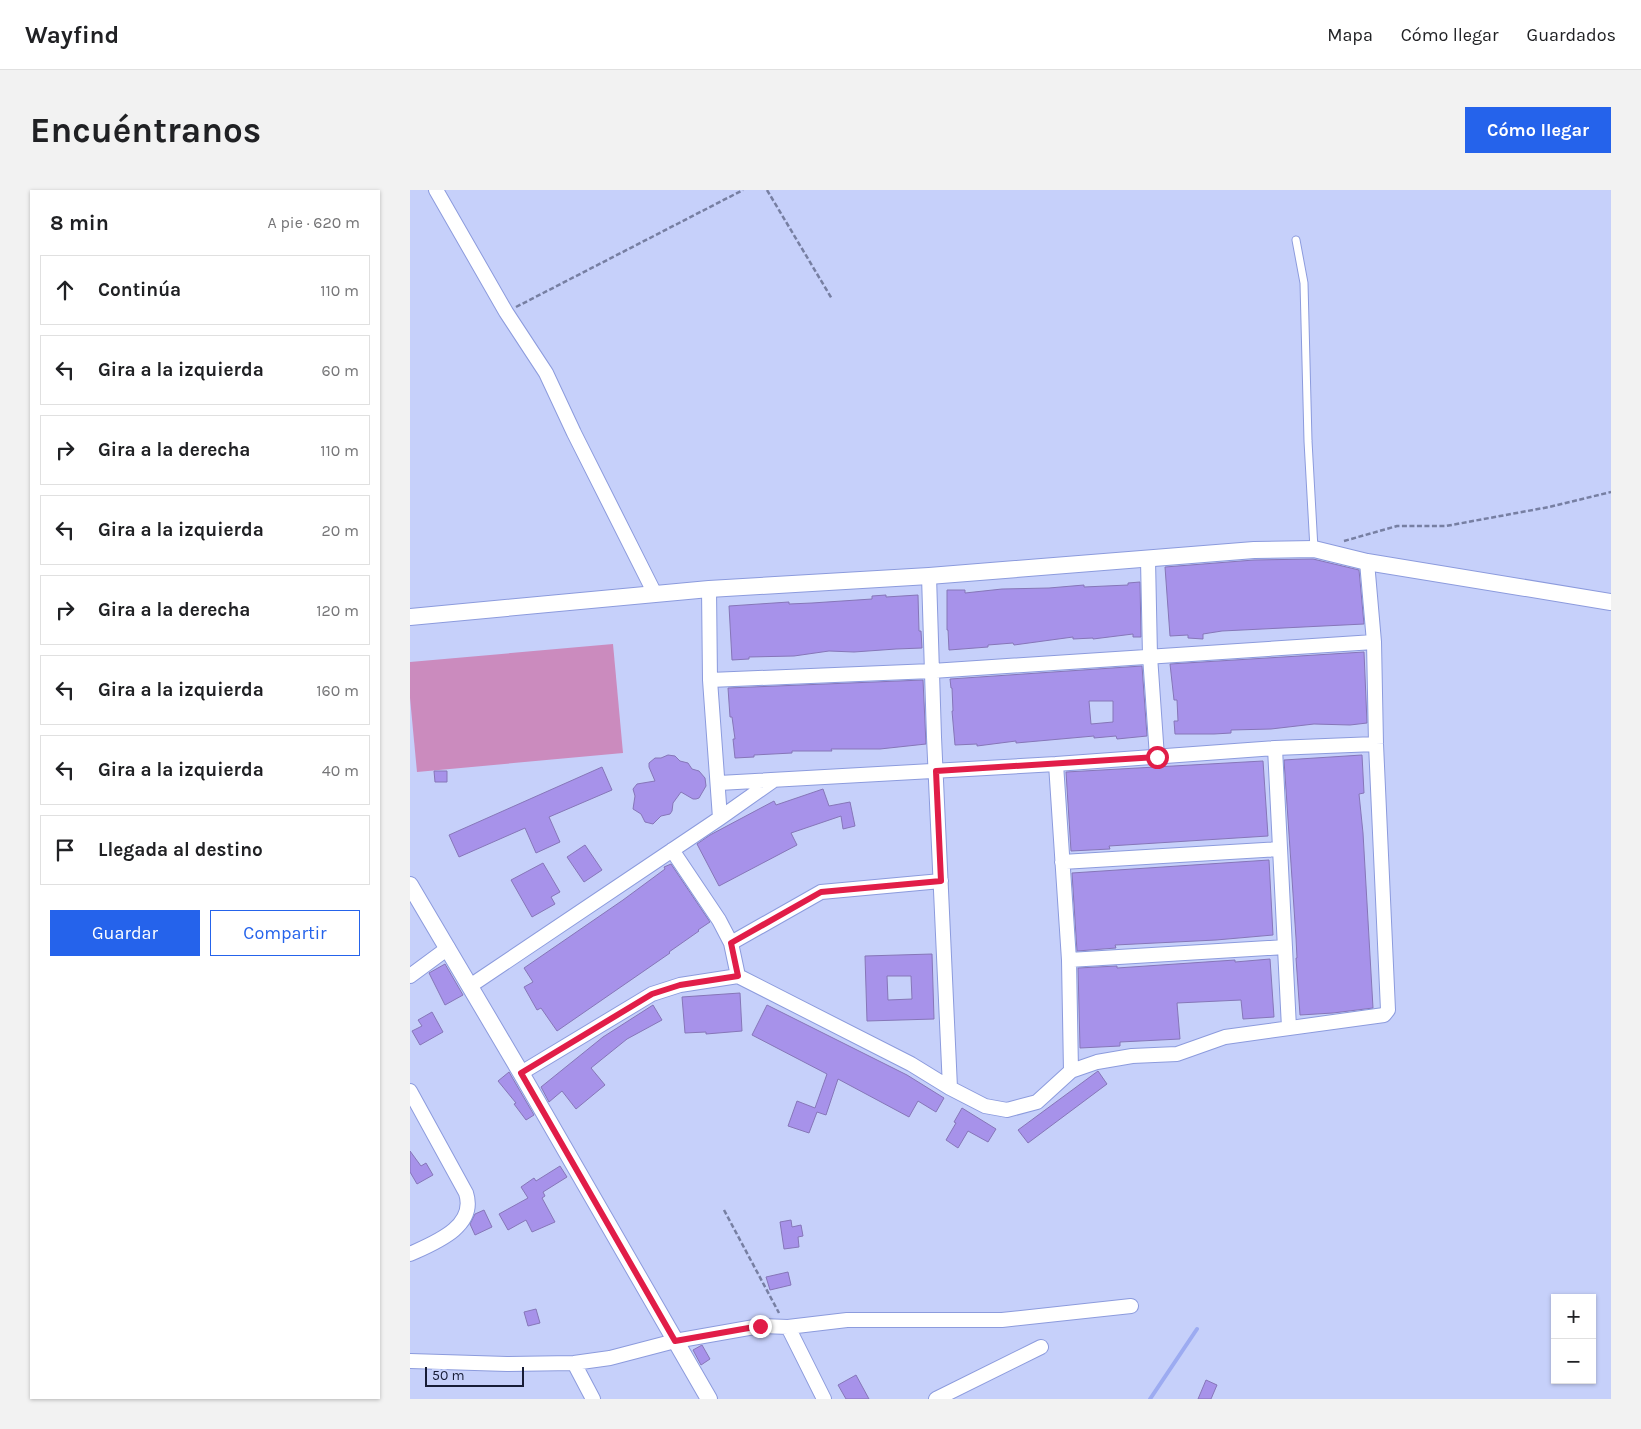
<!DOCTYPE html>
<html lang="es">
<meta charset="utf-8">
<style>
:root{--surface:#fff;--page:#f2f2f2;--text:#202124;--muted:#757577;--line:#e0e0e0;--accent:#2563eb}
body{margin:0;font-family:Karla,sans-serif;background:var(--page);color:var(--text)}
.controls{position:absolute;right:15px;bottom:15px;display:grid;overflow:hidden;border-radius:0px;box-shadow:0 1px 4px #0004}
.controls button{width:45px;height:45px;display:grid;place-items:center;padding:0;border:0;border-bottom:1px solid var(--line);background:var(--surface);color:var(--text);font:25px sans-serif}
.scale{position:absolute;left:15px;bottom:12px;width:99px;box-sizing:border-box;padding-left:5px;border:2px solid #171c36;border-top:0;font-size:14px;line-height:18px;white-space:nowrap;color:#171c36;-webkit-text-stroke:4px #c6d0fa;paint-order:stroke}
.stop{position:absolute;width:15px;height:15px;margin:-11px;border:4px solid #e11d48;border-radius:50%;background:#fff}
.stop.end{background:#e11d48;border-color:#fff;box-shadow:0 1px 5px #0008}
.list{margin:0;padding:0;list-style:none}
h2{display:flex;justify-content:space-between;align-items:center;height:65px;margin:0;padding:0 20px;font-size:21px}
h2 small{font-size:16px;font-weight:400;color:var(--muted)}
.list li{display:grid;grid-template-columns:32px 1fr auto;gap:15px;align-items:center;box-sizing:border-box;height:70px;margin:0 10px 10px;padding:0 10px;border:1px solid var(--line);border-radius:0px}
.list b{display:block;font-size:19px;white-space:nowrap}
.list em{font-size:16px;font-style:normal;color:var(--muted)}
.actions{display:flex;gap:10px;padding:15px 20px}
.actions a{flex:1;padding:11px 0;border:1px solid var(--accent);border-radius:0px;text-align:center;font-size:18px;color:var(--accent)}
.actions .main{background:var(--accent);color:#fff}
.icon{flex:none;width:28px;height:28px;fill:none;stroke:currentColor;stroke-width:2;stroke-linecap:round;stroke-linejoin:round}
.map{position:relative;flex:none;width:1201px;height:1209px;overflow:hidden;border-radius:0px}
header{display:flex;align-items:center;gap:30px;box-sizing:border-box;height:70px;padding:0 25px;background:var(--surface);border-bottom:1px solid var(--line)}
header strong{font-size:24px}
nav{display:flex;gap:28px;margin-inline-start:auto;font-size:18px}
.intro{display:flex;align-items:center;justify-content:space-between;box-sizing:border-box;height:120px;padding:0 30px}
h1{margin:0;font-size:35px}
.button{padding:12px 22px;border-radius:0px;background:var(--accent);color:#fff;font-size:18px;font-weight:700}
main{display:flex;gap:30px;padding:0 30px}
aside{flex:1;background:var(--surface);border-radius:0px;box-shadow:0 1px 4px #0004}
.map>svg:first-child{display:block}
</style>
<header>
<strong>Wayfind</strong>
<nav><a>Mapa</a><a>Cómo llegar</a><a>Guardados</a></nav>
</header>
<div class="intro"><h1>Encuéntranos</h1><a class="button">Cómo llegar</a></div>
<main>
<aside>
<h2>8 min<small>A pie · 620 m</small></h2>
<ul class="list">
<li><svg class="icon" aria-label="ahead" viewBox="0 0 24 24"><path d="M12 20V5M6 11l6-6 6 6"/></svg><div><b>Continúa</b></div><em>110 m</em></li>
<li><svg class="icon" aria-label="left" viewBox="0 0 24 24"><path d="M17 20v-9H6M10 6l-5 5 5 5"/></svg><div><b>Gira a la izquierda</b></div><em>60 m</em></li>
<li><svg class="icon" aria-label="right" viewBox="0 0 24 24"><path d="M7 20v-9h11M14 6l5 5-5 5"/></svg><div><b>Gira a la derecha</b></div><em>110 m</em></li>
<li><svg class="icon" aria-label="left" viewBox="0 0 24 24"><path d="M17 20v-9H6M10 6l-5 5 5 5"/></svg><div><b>Gira a la izquierda</b></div><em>20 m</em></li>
<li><svg class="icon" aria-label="right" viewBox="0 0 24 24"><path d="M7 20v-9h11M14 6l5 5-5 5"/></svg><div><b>Gira a la derecha</b></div><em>120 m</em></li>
<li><svg class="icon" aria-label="left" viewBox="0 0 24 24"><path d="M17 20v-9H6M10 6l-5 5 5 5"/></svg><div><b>Gira a la izquierda</b></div><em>160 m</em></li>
<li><svg class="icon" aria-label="left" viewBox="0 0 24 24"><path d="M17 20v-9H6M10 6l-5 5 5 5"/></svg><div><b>Gira a la izquierda</b></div><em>40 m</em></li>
<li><svg class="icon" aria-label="arrive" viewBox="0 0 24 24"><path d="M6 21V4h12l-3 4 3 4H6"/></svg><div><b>Llegada al destino</b></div></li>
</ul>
<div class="actions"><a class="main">Guardar</a><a>Compartir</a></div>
</aside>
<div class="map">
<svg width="1201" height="1209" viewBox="0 0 1201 1209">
<rect width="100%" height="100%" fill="#c6d0fa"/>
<path fill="#cb8bbe" d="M203 454 213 563 7 582 0 508V472Z"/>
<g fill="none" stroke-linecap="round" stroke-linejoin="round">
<path stroke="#9cabf1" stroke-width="4" d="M740 1209 787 1139"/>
</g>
<path fill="#a792ea" stroke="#8676b8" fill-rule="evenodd" d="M903 369 949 380 954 434 812 441 793 444V449L778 448V445L760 446 755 377 844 370Z
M730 392 731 447H723V444L683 449V448L663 449V447L604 455 603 453 578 455V457L539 460 538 440H537V400H555V403L592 399 639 398 674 395V397L718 395V393Z
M476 405V407L508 405 509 441H511L512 458 486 459 444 462 419 461 384 466 339 467V469L322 470 319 416 379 412V414L402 413 462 409V406Z
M954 462 957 533 940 535 904 534 861 539 821 540V543L804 544H765L764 531H768L767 510H764L760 474Z
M732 476 737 546 707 549 706 546 684 548V546L606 553V551L567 556V554L545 555 542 521H543L542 498H541L540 489ZM679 511H703V532L681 534Z
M513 490 516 554 470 559H421L422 561H382V563L344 565V567L325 568 323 549H325L322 527H320L318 498Z
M258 565 265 566 270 571 278 573 282 579 289 581 295 588 296 596 289 608 286 609H283L271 602 263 613 262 621 260 624 251 626 243 634 235 632 231 624 223 619 225 606 223 599 227 594 245 591 239 577V573L245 568H251Z
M952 565 954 603 949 604 953 643 963 818 923 823 890 825 886 768H887L886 748 874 570Z
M853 571 858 646 699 656 700 659 661 661 656 582Z
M192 577 202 600 139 627 150 652 126 663 115 638 49 667 39 645Z
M24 581H37V592H25Z
M413 599 419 616 440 612 445 636 433 639 431 626 381 643 387 655 309 696 287 654 300 645 364 611 366 615Z
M175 655 192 680 174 692 157 667Z
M859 670 863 745 806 750 705 755 706 758 667 761 662 683Z
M133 673 150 702 141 707 145 714 122 727 101 690Z
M261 674 300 732 288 740 289 741 259 762 260 763 147 841 131 818 127 820 114 797 123 792 114 778 213 710 255 679 254 677Z
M522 764 524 829 457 831 455 766ZM477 786H501L502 809 478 810Z
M860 769 864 827 833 829 831 810 767 813 770 849 710 852V856L670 858 668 778 707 776V778L825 770V772Z
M35 774 53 805 35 815 19 783Z
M330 803 332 841 296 844V842L275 843 272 807Z
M243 815 252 830 217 849 181 878 195 895 166 919 152 901 139 912 131 897 193 847Z
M357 815 497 885 534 908 526 922 508 911 499 927 428 889 416 925 407 922 399 943 378 936 387 911 405 918 417 884 342 845Z
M22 822 33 842 10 855 2 841 12 836 8 830Z
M688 881 697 894 618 953 608 940Z
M99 882 124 925 116 930 104 914 106 913 88 891Z
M552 918 586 939 578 952 558 941 548 958 536 950 546 933 544 932Z
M0 961 11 976 16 973 23 985 7 994 0 982Z
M150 976 157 987 133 1002 135 1006 132 1008 145 1032 122 1042 116 1030 98 1040 89 1024 118 1008 111 997 124 988 126 991Z
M74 1020 82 1037 65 1045 60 1034 65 1024Z
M381 1030 382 1037 391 1035 393 1046 388 1047 389 1057 374 1059 370 1032Z
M378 1082 381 1095 360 1100 356 1087Z
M126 1119 130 1133 118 1136 114 1122Z
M292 1155 300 1169 291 1175 283 1160Z
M446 1185 459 1209H436L428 1195Z
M796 1190 807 1195 801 1209H788Z"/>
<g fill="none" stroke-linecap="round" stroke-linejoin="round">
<g stroke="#8c9bdd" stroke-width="9">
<path id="service" d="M886 50 894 93 898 251 904 359"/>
</g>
<g stroke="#8c9bdd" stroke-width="16">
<path id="minor" d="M26 0 96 122 136 183 164 243 245 404
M738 370 740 466 747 567
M519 386 524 547 540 898
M299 399 300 490 310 628
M300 490 522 481 964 452
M865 558 879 838
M646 574 659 770 661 881
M309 593 646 574 865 558 966 554
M262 660 309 730 321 753 328 786 501 874 540 898 575 916 597 920 627 912 661 881 687 872 722 866 767 864 815 847 974 825 978 820 966 554 964 452 957 372
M652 672 869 659
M321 753 411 702 531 691
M659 770 875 757
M0 786 38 758
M60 796 310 628 364 590
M111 883 242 804 270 795 328 786
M0 901 56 1003C67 1037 24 1053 0 1064
M378 1137 414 1209
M0 1171 97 1174 164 1173 200 1168 265 1151 350 1136 378 1137 437 1130H592L721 1116
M164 1173 183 1209
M526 1209 631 1157"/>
</g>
<g stroke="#8c9bdd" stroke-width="18">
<path id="tertiary" d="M0 427 299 399 519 386 844 360 904 359 957 372 1201 412
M0 695 111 883 299 1209"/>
</g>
<path stroke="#777fa2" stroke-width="2.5" stroke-dasharray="5 2.5" stroke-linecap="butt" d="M357 0 422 109
M106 117 333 0
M934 351 987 336H1036L1139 317 1201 302
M314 1020 369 1123"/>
<use href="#service" stroke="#fff" stroke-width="7"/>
<use href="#minor" stroke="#fff" stroke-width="14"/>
<use href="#tertiary" stroke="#fff" stroke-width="16"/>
</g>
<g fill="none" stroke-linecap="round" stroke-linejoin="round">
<path stroke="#e11d48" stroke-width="6" d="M350 1136 265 1151 111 883 242 804 270 795 328 786 321 753 411 702 531 691 526 581 747 567"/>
</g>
</svg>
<div class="controls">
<button>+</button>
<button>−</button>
</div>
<div class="scale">50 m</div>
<div class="stop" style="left:747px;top:567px"></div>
<div class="stop end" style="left:350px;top:1136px"></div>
</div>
</main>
